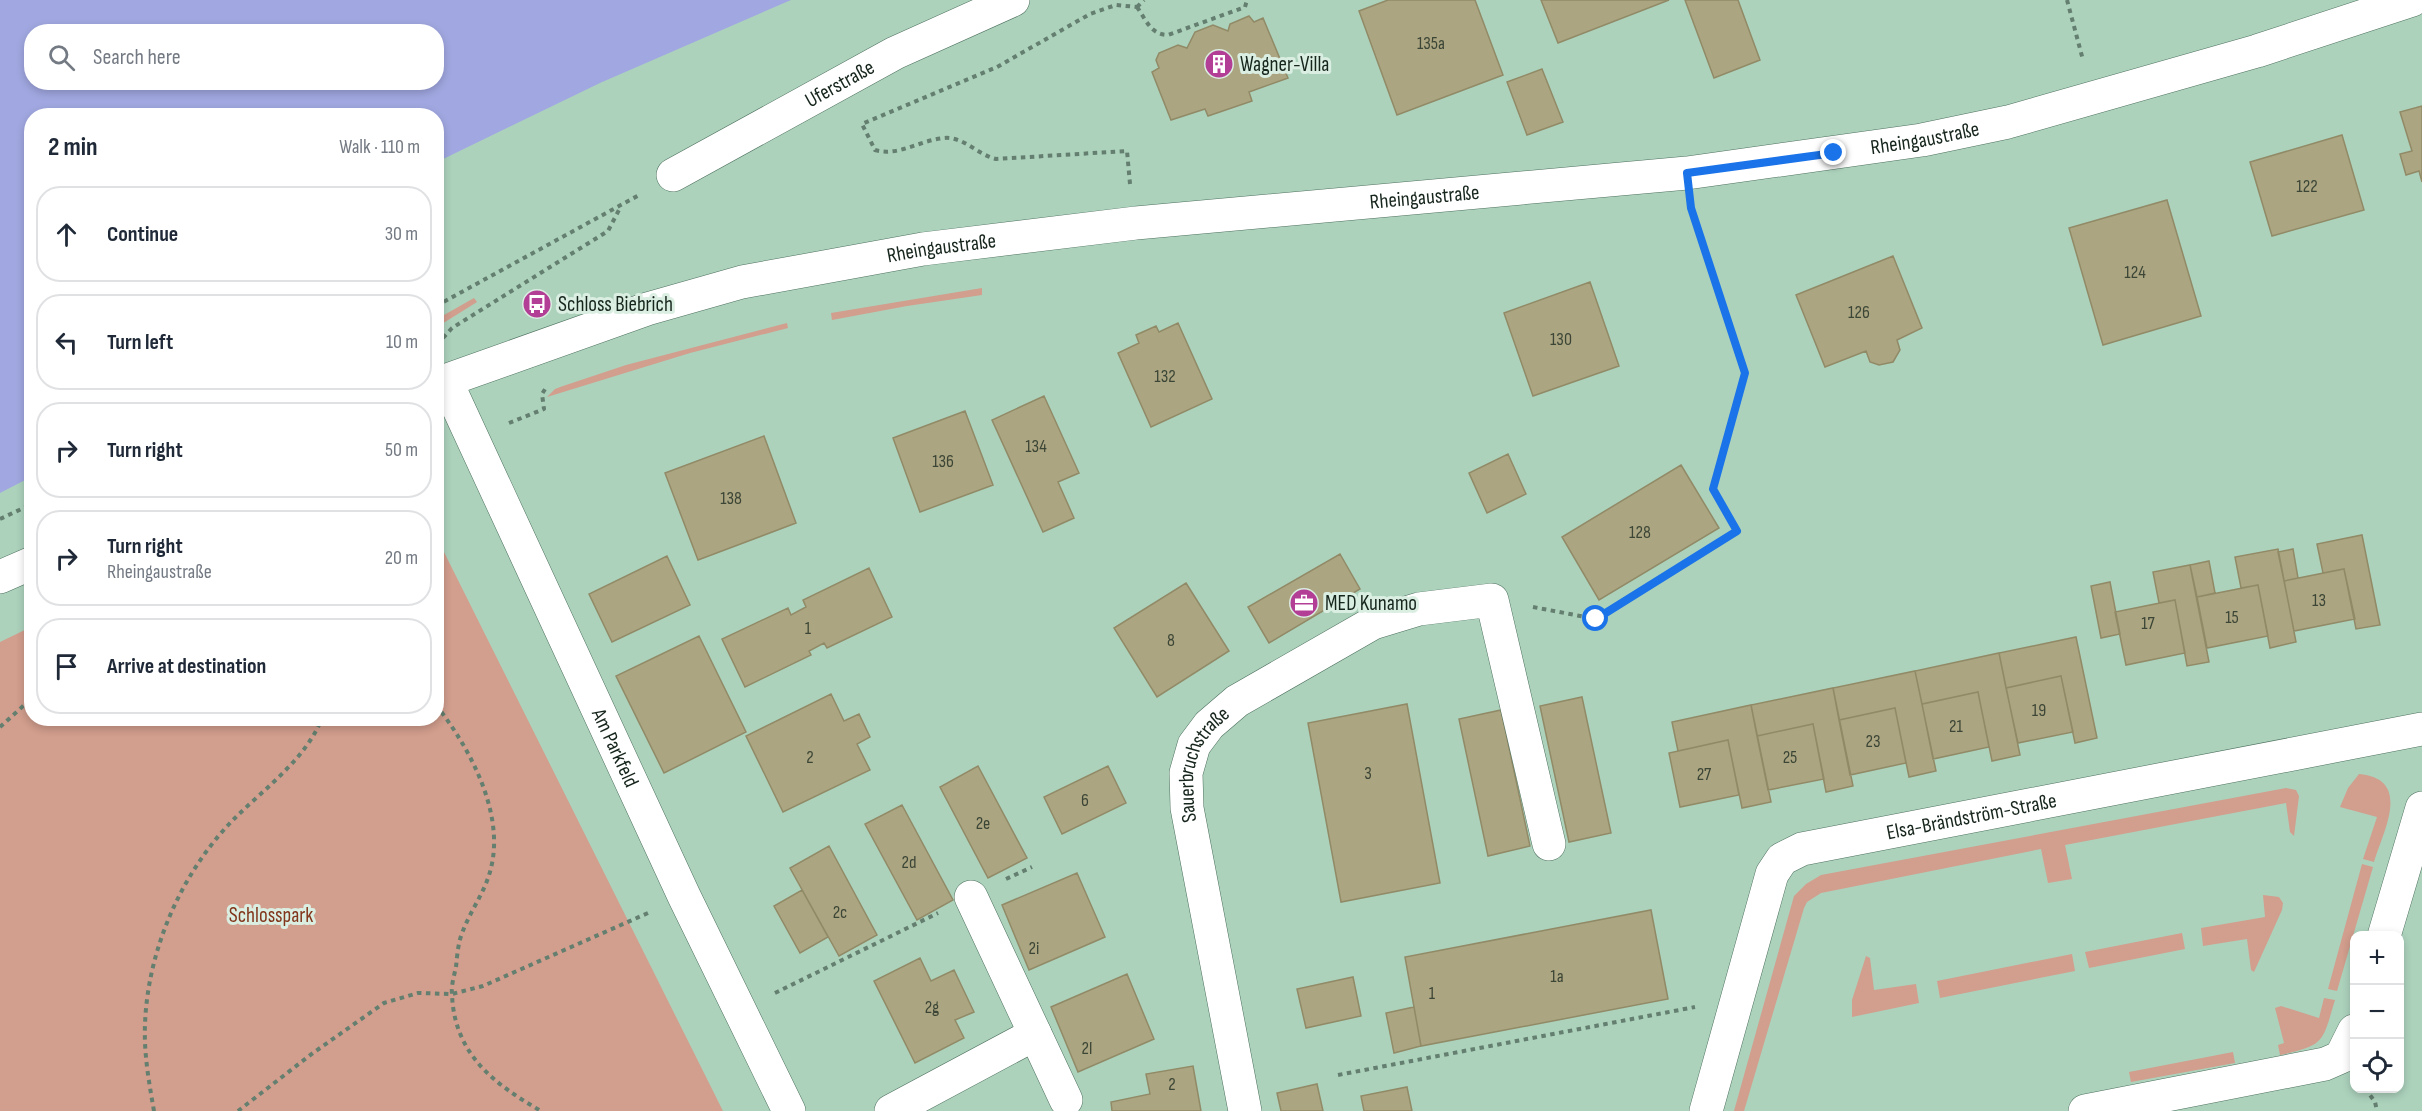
<!DOCTYPE html>
<meta charset="utf-8">
<style>
:root{--surface:#fff;--page:#f6f6f7;--text:#1f2937;--muted:#747a83;--line:#e0e1e3}
body{margin:0;font-family:"Sofia Sans Condensed",sans-serif;background:var(--page);color:var(--text)}
.controls{position:absolute;right:18px;bottom:18px;display:grid;overflow:hidden;border-radius:12px;box-shadow:0 3px 9px #0003}
.controls button{width:54px;height:54px;display:grid;place-items:center;padding:0;border:0;border-bottom:2px solid var(--line);background:var(--surface);color:var(--text);font:30px sans-serif}
.stop{position:absolute;width:18px;height:18px;margin:-14px;border:4px solid #1a73e8;border-radius:50%;background:#fff}
.stop.end{background:#1a73e8;border-color:#fff;box-shadow:0 2px 6px #0008}
.list{margin:0;padding:0;list-style:none}
h2{display:flex;justify-content:space-between;align-items:center;height:78px;margin:0;padding:0 24px;font-size:26px}
h2 small{font-size:20px;font-weight:400;color:var(--muted)}
.list li{display:grid;grid-template-columns:39px 1fr auto;gap:18px;align-items:center;box-sizing:border-box;height:96px;margin:0 12px 12px;padding:0 12px;border:2px solid var(--line);border-radius:24px}
.list b{display:block;font-size:22px;white-space:nowrap}
.list p{margin:0;font-size:20px;white-space:nowrap;color:var(--muted)}
.list em{font-size:20px;font-style:normal;color:var(--muted)}
.icon{flex:none;width:33px;height:33px;fill:none;stroke:currentColor;stroke-width:2;stroke-linecap:round;stroke-linejoin:round}
.map{position:relative;flex:none;width:2422px;height:1111px;overflow:hidden}
.search{position:absolute;background:var(--surface);box-shadow:0 3px 9px #0003;left:24px;top:24px;width:420px;height:66px;display:flex;align-items:center;gap:15px;box-sizing:border-box;padding:0 21px;border-radius:24px;color:var(--muted);font-size:22px}
.panel{position:absolute;background:var(--surface);box-shadow:0 3px 9px #0003;left:24px;top:108px;width:420px;height:618px;border-radius:24px}
.map>svg:first-child{display:block}
</style>
<div class="map">
<svg width="2422" height="1111" viewBox="0 0 2422 1111">
<rect width="100%" height="100%" fill="#acd2bc"/>
<path fill="#d29e8d" d="M982 288V295L907 306 832 320 831 313Z
M474 298 477 302 437 327V319Z
M787 323 788 328 690 353 547 397 555 389 563 386 626 365Z
M437 538 723 1111H0V642L31 627 32 718H436Z
M2359 774C2413 779 2383 831 2374 862L2363 859 2377 817 2340 807 2348 788Z
M2286 788 2296 790 2299 796 2294 836 2290 832 2286 803 2065 845 2072 879 2048 883 2041 849 1821 893 1807 902 1804 908 1744 1111H1734L1794 896 1806 884 1821 875Z
M2362 864 2373 867 2337 991 2328 989Z
M2263 895 2279 897 2283 903 2282 910 2254 972 2251 970 2247 939 2203 946 2201 928 2265 917Z
M2182 933 2185 949 2089 968 2085 952Z
M2072 954 2075 971 1940 998 1937 981Z
M1866 956 1870 958 1874 990 1916 984 1919 1003 1852 1017V1000Z
M2324 998 2335 1000C2322 1043 2325 1045 2280 1055L2278 1045 2284 1043 2275 1008 2281 1006 2319 1018Z
M2233 1052 2235 1063 2131 1082 2129 1072Z"/>
<path fill="#a1a8e1" fill-rule="evenodd" d="M0 0H791L600 83 437 162 436 116H32L31 477 0 493ZM32 32H436V82H32Z"/>
<path fill="#aca581" stroke="#918a67" stroke-width="1.5" d="M1388 0H1475L1503 75 1397 115 1359 11Z
M1541 0H1669L1558 43Z
M1685 0H1738L1760 60 1714 78Z
M1249 16 1254 22 1263 18 1288 78 1249 92 1252 101 1208 116 1205 109 1171 120 1152 72 1159 68 1156 60 1159 53 1178 45 1187 48 1195 32 1213 25 1228 31 1230 24Z
M1542 69 1563 122 1527 135 1507 82Z
M2422 106V182L2419 171 2406 175 2400 154 2412 151 2400 112Z
M2342 135 2364 210 2272 236 2250 162Z
M2167 200 2201 316 2103 345 2069 228Z
M1893 256 1922 328 1897 340 1900 350 1893 362 1879 365 1870 362 1866 351 1825 367 1796 295Z
M1590 282 1619 366 1533 396 1504 313Z
M1178 323 1212 399 1151 427 1118 353 1139 343 1136 335 1156 326 1159 332Z
M1044 396 1079 473 1058 482 1074 518 1043 532 992 420Z
M965 411 993 485 920 512 893 438Z
M764 436 796 523 698 560 665 473Z
M1508 454 1526 494 1487 513 1469 473Z
M1681 465 1719 528 1599 600 1562 537Z
M2362 535 2380 625 2356 629 2344 569 2323 573 2317 544Z
M2278 549 2296 642 2270 648 2258 585 2241 588 2235 557Z
M2293 549 2298 578 2284 581 2278 552Z
M1340 554 1360 589 1269 643 1248 607Z
M667 556 690 605 612 642 589 594Z
M2209 561 2215 593 2197 597 2190 565Z
M2190 565 2209 662 2187 666 2175 600 2159 603 2153 572Z
M869 568 892 617 827 648 824 643 809 651 811 655 745 687 722 639 788 608 791 615 806 607 803 600Z
M2344 569 2355 619 2294 631 2284 581Z
M2110 582 2120 634 2101 638 2091 586Z
M1186 583 1229 651 1157 697 1114 628Z
M2258 585 2268 636 2207 648 2197 597Z
M2175 600 2185 653 2126 665 2115 612Z
M699 636 746 732 664 773 616 676Z
M2076 637 2097 738 2075 743 2061 676 2006 688 1999 653Z
M1999 653 2020 755 1992 761 1978 692 1922 704 1915 671Z
M1915 671 1936 771 1909 777 1895 708 1839 720 1833 688Z
M2061 676 2073 732 2018 743 2006 688Z
M1833 688 1853 786 1826 792 1813 724 1757 736 1751 705Z
M1978 692 1989 747 1933 759 1922 704Z
M831 694 844 721 859 714 870 737 857 744 870 770 783 812 746 736Z
M1582 697 1611 833 1569 842 1540 706Z
M1407 704 1440 883 1341 902 1308 723Z
M1751 705 1771 802 1742 808 1728 740 1678 751 1672 722Z
M1895 708 1906 763 1850 775 1839 720Z
M1501 710 1530 846 1488 856 1459 719Z
M1813 724 1824 779 1768 790 1757 736Z
M1728 740 1739 795 1680 807 1669 753Z
M978 766 1027 858 988 878 940 787Z
M1108 766 1126 803 1062 834 1044 797Z
M902 805 953 900 917 920 865 824Z
M829 846 877 935 839 956 790 868Z
M1077 873 1105 937 1029 970 1002 905Z
M802 890 828 937 800 953 774 906Z
M1651 910 1668 999 1421 1046 1405 957Z
M920 958 931 981 954 970 974 1012 955 1020 964 1038 915 1063 874 981Z
M1127 974 1154 1039 1078 1072 1051 1007Z
M1353 977 1361 1016 1306 1028 1297 989Z
M1414 1007 1421 1046 1394 1053 1386 1013Z
M1193 1066 1201 1111H1112L1111 1102 1150 1094 1146 1074Z
M1317 1084 1323 1111H1281L1277 1093Z
M1407 1087 1412 1111H1364L1361 1096Z"/>
<g fill="none" stroke-linecap="round" stroke-linejoin="round">
<g stroke="#4e715e" stroke-width="34">
<g id="minor">
<path id="s1" d="M673 175 895 53 1013 0"/>
<path id="s2" d="M446 381 684 896 789 1111"/>
<path id="s3" d="M436 384 647 309 742 282 923 249 1136 223 1687 173 1922 140 2008 122 2257 51 2412 0"/>
<path d="M0 577 32 563"/>
<path d="M971 897 1066 1100"/>
<path d="M2384 936 2422 808"/>
<path d="M891 1111 1035 1034"/>
<path id="s4" d="M1245 1111 1187 808 1186 773 1194 745 1209 725 1237 701 1373 623 1419 609 1492 600 1549 844"/>
<path id="s5" d="M1706 1111 1772 874 1782 859 1802 849 2422 729"/>
<path d="M2085 1111 2325 1064 2341 1057 2354 1031"/>
</g>
</g>
<path stroke="#647f6f" stroke-width="4" stroke-dasharray="4.5 4.5" stroke-linecap="butt" d="M2067 0 2083 60
M1137 7C1146 20 1151 35 1168 35L1245 7 1247 0
M1137 7 1144 0
M1130 184 1127 151 996 159C978 155 963 136 944 138 920 140 898 157 875 150L862 124 997 67 1090 14 1116 5 1137 7
M436 306 641 194
M443 338 452 328 608 231 620 208
M509 423 544 409 542 394 547 386
M0 519 32 504
M1533 607 1596 619 1737 531 1713 489 1745 373 1693 212
M436 705C466 743 496 797 494 847 492 887 473 902 461 936 458 945 457 957 456 967 454 976 451 986 452 994 454 1054 494 1084 541 1111
M0 727 32 698
M1006 879 1032 867
M775 993 938 913
M1338 1075 1695 1007
M2365 1088 2375 1102 2377 1111
M154 1111C150 1088 146 1066 145 1043 142 962 178 875 235 818 265 788 306 759 322 718
M238 1111 313 1053 384 1003 418 993 452 994 483 986 648 913"/>
<use href="#minor" stroke="#fff" stroke-width="33"/>
</g>
<g fill="none" stroke-linecap="round" stroke-linejoin="round">
<path stroke="#1a73e8" stroke-width="8" d="M1596 619 1737 531 1713 489 1745 373 1691 208 1687 173 1834 153"/>
</g>
<defs>
<g id="building-disc" transform="scale(1.5)"><circle r="9.5" fill="#b33e95" stroke="#dbeee2"/><path d="M-4-6H4V6H1V3H-1V6H-4ZM-2.5-4.3h1.7v1.8h-1.7ZM.8-4.3h1.7v1.8H.8ZM-2.5-1h1.7V.8h-1.7ZM.8-1h1.7V.8H.8Z" fill="#fff"/></g>
<g id="bus-disc" transform="scale(1.5)"><circle r="9.5" fill="#b33e95" stroke="#dbeee2"/><path d="M-5-6H5V4H4V6H2V4H-2V6H-4V4H-5ZM-3.5-4V0h7V-4ZM-3.5 1.2v1.5H-2V1.2ZM2 1.2v1.5H3.5V1.2Z" fill="#fff"/></g>
<g id="office-disc" transform="scale(1.5)"><circle r="9.5" fill="#b33e95" stroke="#dbeee2"/><path d="M-6-3h4V-5.5h4V-3h4V5H-6ZM-1-4.5V-3h2v-1.5ZM-6 0V1H6V0Z" fill="#fff"/></g>
</defs>
<g fill-rule="evenodd">
<use href="#building-disc" x="1219" y="64"/>
<use href="#bus-disc" x="537" y="304"/>
<use href="#office-disc" x="1304" y="603"/>
</g>
<g text-anchor="middle" dominant-baseline="central" stroke-width="6" stroke-linejoin="round" paint-order="stroke">
<g font-size="18" fill="#3c4636">
<text x="1431" y="43">135a</text>
<text x="2307" y="186">122</text>
<text x="2135" y="272">124</text>
<text x="1859" y="312">126</text>
<text x="1561" y="339">130</text>
<text x="1165" y="376">132</text>
<text x="1036" y="446">134</text>
<text x="943" y="461">136</text>
<text x="731" y="498">138</text>
<text x="1640" y="532">128</text>
<text x="2319" y="600">13</text>
<text x="2232" y="617">15</text>
<text x="2148" y="623">17</text>
<text x="808" y="628">1</text>
<text x="1171" y="640">8</text>
<text x="2039" y="710">19</text>
<text x="1956" y="726">21</text>
<text x="1873" y="741">23</text>
<text x="810" y="757">2</text>
<text x="1790" y="757">25</text>
<text x="1368" y="773">3</text>
<text x="1704" y="774">27</text>
<text x="1085" y="800">6</text>
<text x="983" y="823">2e</text>
<text x="909" y="862">2d</text>
<text x="840" y="912">2c</text>
<text x="1034" y="948">2i</text>
<text x="1557" y="976">1a</text>
<text x="1432" y="993">1</text>
<text x="932" y="1007">2g</text>
<text x="1087" y="1048">2l</text>
<text x="1172" y="1084">2</text>
</g>
<g font-size="21" fill="#17261d" stroke="#dbeee2" text-anchor="start">
<text x="1240" y="64">Wagner-Villa</text>
<text x="558" y="304">Schloss Biebrich</text>
<text x="1325" y="603">MED Kunamo</text>
</g>
<g font-size="21" fill="#17261d" stroke="#dbeee2">
<text stroke="none"><textPath href="#s1" startOffset="190">Uferstraße</textPath></text>
<text stroke="none"><textPath href="#s3" startOffset="1515">Rheingaustraße</textPath></text>
<text stroke="none"><textPath href="#s3" startOffset="1011">Rheingaustraße</textPath></text>
<text stroke="none"><textPath href="#s3" startOffset="525">Rheingaustraße</textPath></text>
<text stroke="none"><textPath href="#s2" startOffset="404">Am Parkfeld</textPath></text>
<text stroke="none"><textPath href="#s4" startOffset="357">Sauerbruchstraße</textPath></text>
<text stroke="none"><textPath href="#s5" startOffset="459">Elsa-Brändström-Straße</textPath></text>
</g>
<g font-size="21" fill="#81351b" stroke="#dbeee2">
<text x="271" y="915">Schlosspark</text>
</g>
</g>
</svg>
<div class="controls">
<button>+</button>
<button>−</button>
<button><svg class="icon" aria-label="locate" viewBox="0 0 24 24"><circle cx="12" cy="12" r="6"/><path d="M12 2v4M12 18v4M2 12h4M18 12h4"/></svg></button>
</div>
<div class="stop" style="left:1596px;top:619px"></div>
<div class="stop end" style="left:1834px;top:153px"></div>
<div class="search"><svg class="icon" aria-label="search" viewBox="0 0 24 24"><circle cx="10" cy="10" r="6"/><path d="M15 15l6 6"/></svg>Search here</div>
<section class="panel">
<h2>2 min<small>Walk · 110 m</small></h2>
<ul class="list">
<li><svg class="icon" aria-label="ahead" viewBox="0 0 24 24"><path d="M12 20V5M6 11l6-6 6 6"/></svg><div><b>Continue</b></div><em>30 m</em></li>
<li><svg class="icon" aria-label="left" viewBox="0 0 24 24"><path d="M17 20v-9H6M10 6l-5 5 5 5"/></svg><div><b>Turn left</b></div><em>10 m</em></li>
<li><svg class="icon" aria-label="right" viewBox="0 0 24 24"><path d="M7 20v-9h11M14 6l5 5-5 5"/></svg><div><b>Turn right</b></div><em>50 m</em></li>
<li><svg class="icon" aria-label="right" viewBox="0 0 24 24"><path d="M7 20v-9h11M14 6l5 5-5 5"/></svg><div><b>Turn right</b><p>Rheingaustraße</p></div><em>20 m</em></li>
<li><svg class="icon" aria-label="arrive" viewBox="0 0 24 24"><path d="M6 21V4h12l-3 4 3 4H6"/></svg><div><b>Arrive at destination</b></div></li>
</ul>
</section>
</div>
